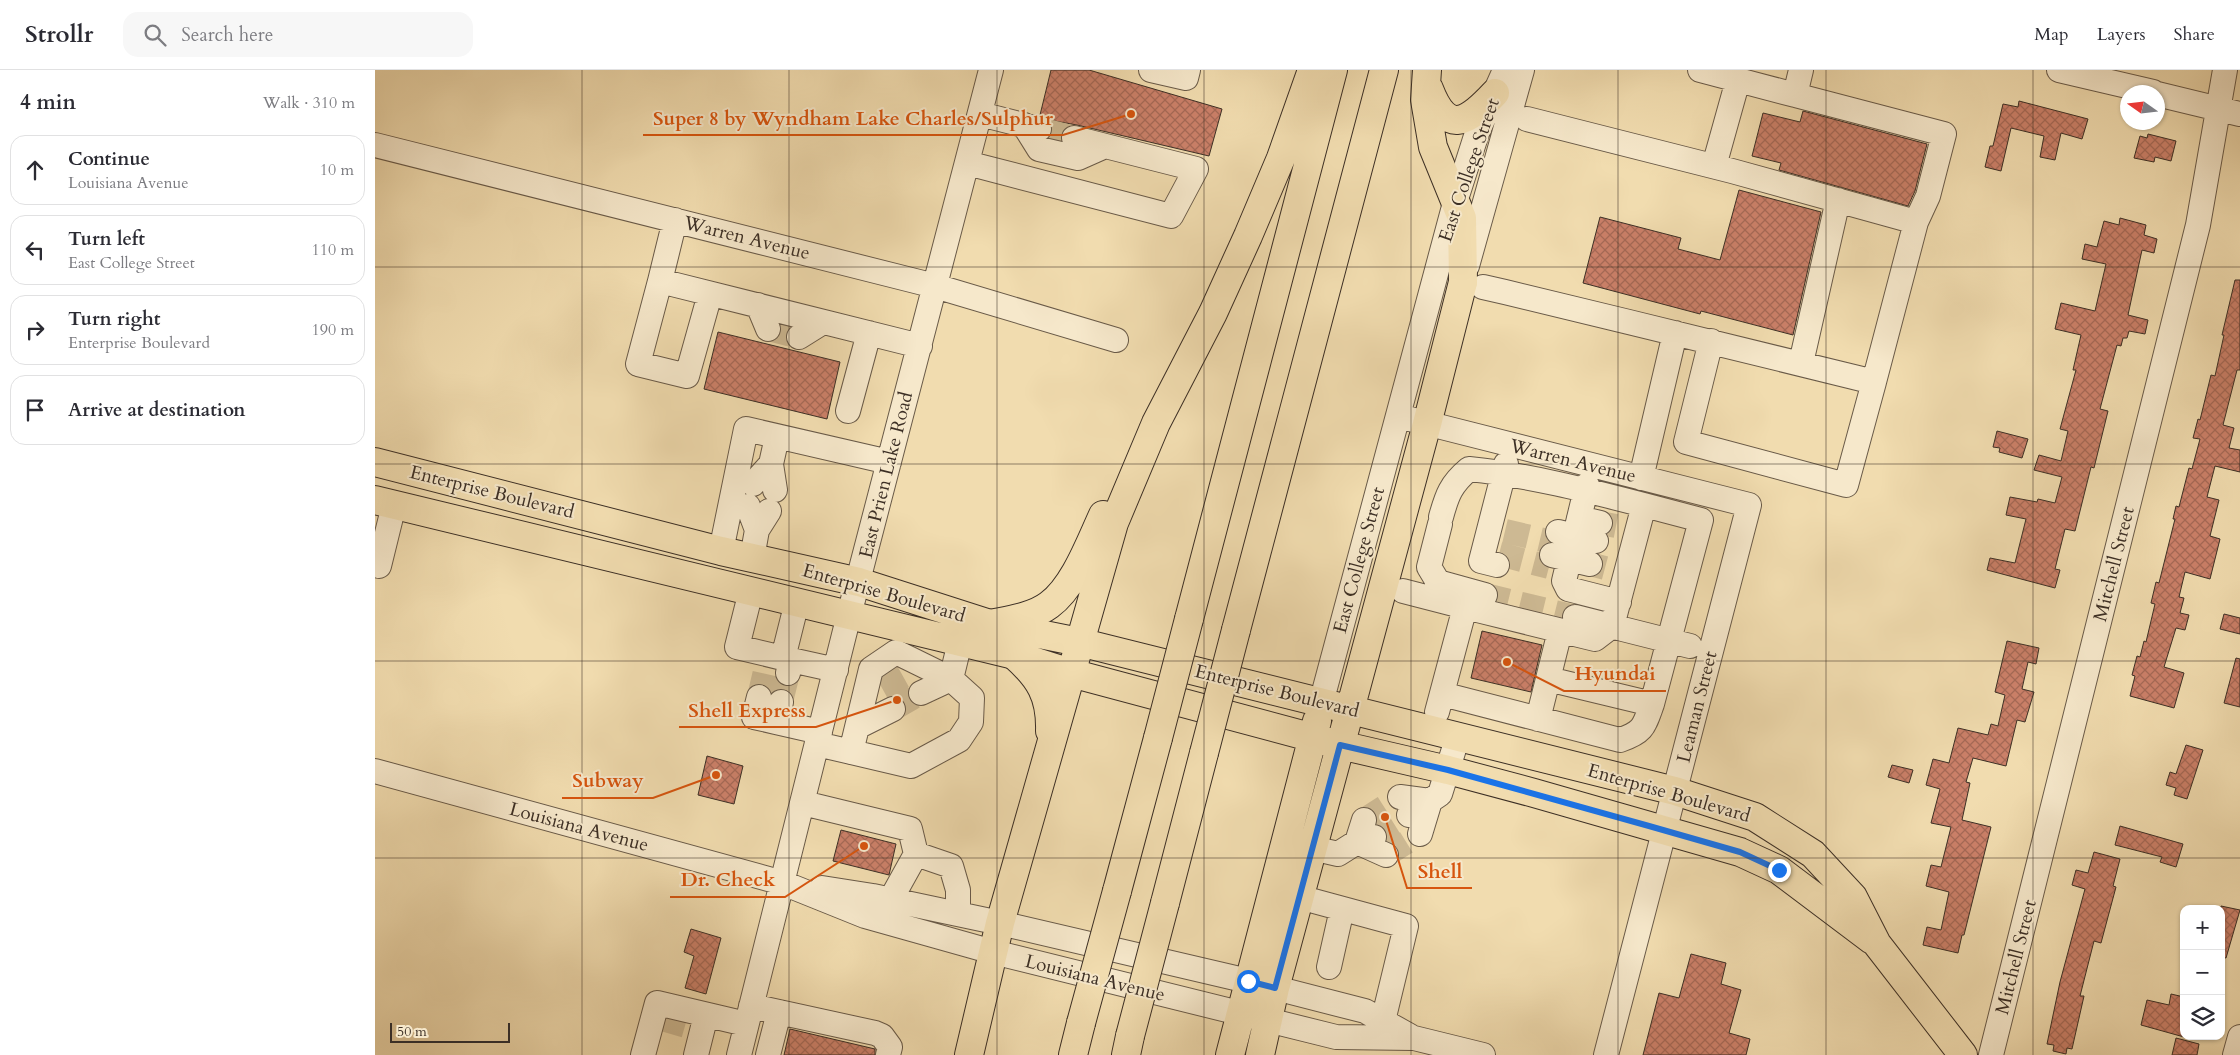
<!DOCTYPE html>
<meta charset="utf-8">
<style>
:root{--surface:#fff;--page:#f7f7f7;--text:#2b2b33;--muted:#7c7c81;--line:#e1e1e2}
body{margin:0;font-family:Cardo,serif;background:var(--page);color:var(--text)}
.controls{position:absolute;right:15px;bottom:15px;display:grid;overflow:hidden;border-radius:10px;box-shadow:0 1px 4px #0004}
.controls button{width:45px;height:45px;display:grid;place-items:center;padding:0;border:0;border-bottom:1px solid var(--line);background:var(--surface);color:var(--text);font:25px sans-serif}
.compass{position:absolute;left:1745px;top:15px;width:45px;height:45px;border-radius:50%;background:var(--surface);box-shadow:0 1px 4px #0004;rotate:284deg}
.scale{position:absolute;left:15px;bottom:12px;width:120px;box-sizing:border-box;padding-left:5px;border:2px solid #3c2f25;border-top:0;font-size:14px;line-height:18px;white-space:nowrap;color:#3c2f25;-webkit-text-stroke:4px #f6e8cb;paint-order:stroke}
.stop{position:absolute;width:15px;height:15px;margin:-11px;border:4px solid #1a73e8;border-radius:50%;background:#fff}
.stop.end{background:#1a73e8;border-color:#fff;box-shadow:0 1px 5px #0008}
.list{margin:0;padding:0;list-style:none}
h2{display:flex;justify-content:space-between;align-items:center;height:65px;margin:0;padding:0 20px;font-size:21px}
h2 small{font-size:16px;font-weight:400;color:var(--muted)}
.list li{display:grid;grid-template-columns:32px 1fr auto;gap:15px;align-items:center;box-sizing:border-box;height:70px;margin:0 10px 10px;padding:0 10px;border:1px solid var(--line);border-radius:15px}
.list b{display:block;font-size:19px;white-space:nowrap}
.list p{margin:0;font-size:16px;white-space:nowrap;color:var(--muted)}
.list em{font-size:16px;font-style:normal;color:var(--muted)}
.icon{flex:none;width:28px;height:28px;fill:none;stroke:currentColor;stroke-width:2;stroke-linecap:round;stroke-linejoin:round}
.map{position:relative;flex:none;width:1865px;height:985px;overflow:hidden}
header{display:flex;align-items:center;gap:30px;box-sizing:border-box;height:70px;padding:0 25px;background:var(--surface);border-bottom:1px solid var(--line)}
header strong{font-size:24px}
nav{display:flex;gap:28px;margin-inline-start:auto;font-size:18px}
.search{width:350px;height:45px;background:var(--page);display:flex;align-items:center;gap:12px;box-sizing:border-box;padding:0 18px;border-radius:15px;color:var(--muted);font-size:19px}
main{display:flex}
aside{flex:1;background:var(--surface)}
.map>svg:first-child{display:block}
</style>
<header>
<strong>Strollr</strong>
<div class="search"><svg class="icon" aria-label="search" viewBox="0 0 24 24"><circle cx="10" cy="10" r="6"/><path d="M15 15l6 6"/></svg>Search here</div>
<nav><a>Map</a><a>Layers</a><a>Share</a></nav>
</header>
<main>
<aside>
<h2>4 min<small>Walk · 310 m</small></h2>
<ul class="list">
<li><svg class="icon" aria-label="ahead" viewBox="0 0 24 24"><path d="M12 20V5M6 11l6-6 6 6"/></svg><div><b>Continue</b><p>Louisiana Avenue</p></div><em>10 m</em></li>
<li><svg class="icon" aria-label="left" viewBox="0 0 24 24"><path d="M17 20v-9H6M10 6l-5 5 5 5"/></svg><div><b>Turn left</b><p>East College Street</p></div><em>110 m</em></li>
<li><svg class="icon" aria-label="right" viewBox="0 0 24 24"><path d="M7 20v-9h11M14 6l5 5-5 5"/></svg><div><b>Turn right</b><p>Enterprise Boulevard</p></div><em>190 m</em></li>
<li><svg class="icon" aria-label="arrive" viewBox="0 0 24 24"><path d="M6 21V4h12l-3 4 3 4H6"/></svg><div><b>Arrive at destination</b></div></li>
</ul>
</aside>
<div class="map">
<svg width="1865" height="985" viewBox="0 0 1865 985">
<defs>
<pattern id="building-cross-hatch" width="8" height="8" patternUnits="userSpaceOnUse" patternTransform="scale(1.25)"><rect width="8" height="8" fill="#cb8069"/><path d="M0 0l8 8M0 8l8-8" fill="none" stroke="#a66956"/></pattern>
</defs>
<rect width="100%" height="100%" fill="#f1dcaf"/>
<filter id="stains"><feTurbulence type="fractalNoise" baseFrequency=".004" numOctaves="4"/><feColorMatrix values="0 0 0 0 .2 0 0 0 0 .09 0 0 0 0 .02 0 0 0 .5 -.17"/></filter>
<radialGradient id="worn" r=".72"><stop offset=".6" stop-color="#630" stop-opacity="0"/><stop offset="1" stop-color="#630" stop-opacity=".3"/></radialGradient>
<path fill="url(#building-cross-hatch)" stroke="#3c2f25" d="M676 0H714L847 39 834 86 702 55 674 50 665 45Z
M1644 31 1713 49 1707 69 1686 63 1680 90 1665 87 1669 66 1636 58 1626 101 1610 97 1615 76H1618L1628 34 1643 37Z
M1428 41 1552 74 1540 121 1533 136 1404 100 1406 93 1377 86 1388 43 1425 52Z
M1773 64 1801 71 1796 91 1780 87 1779 92 1759 88 1765 66 1772 68Z
M1364 120 1446 142 1418 265 1326 241 1325 244 1208 213 1225 147 1306 168 1303 179 1345 190Z
M1745 148 1771 155 1769 165 1782 169 1779 183 1767 180 1753 245 1773 250 1770 264 1754 261 1752 268H1748L1746 276 1742 275 1725 339 1733 341 1719 398 1716 397 1700 461 1690 459 1680 499 1685 500 1680 518 1612 500 1615 488 1640 493 1651 449 1631 445 1635 427 1662 432 1663 429 1680 433 1687 407 1659 400 1664 385 1686 391 1693 361 1685 359 1701 300H1698L1706 265 1680 259 1686 233 1720 241 1731 194 1707 189 1710 174 1722 177 1729 151 1744 155Z
M1860 210H1865V300H1862L1848 355 1859 358 1854 378 1865 380V402L1840 396 1832 427 1844 430 1835 466 1845 469 1835 509 1810 502 1804 527 1809 528 1805 543 1814 545 1810 560 1801 558 1789 597 1809 603 1799 638 1755 626 1760 606 1757 605 1762 586 1765 587 1769 571 1771 572 1780 534 1776 533 1781 512 1784 513 1800 449H1798L1801 436 1804 437 1814 398 1817 399 1825 369 1818 368 1823 349 1825 350 1836 305 1840 306 1849 265H1847Z
M343 262 465 292 452 349 329 319Z
M1622 361 1653 369 1647 388 1624 382 1625 378 1618 377Z
M1849 544 1865 548V564L1845 559Z
M1107 561 1167 575 1156 622 1096 608Z
M1632 571 1664 578 1661 594 1653 592 1647 619 1659 622 1650 652 1642 650 1631 696 1598 688 1591 712 1595 713 1587 750 1616 757 1589 865H1587L1583 883 1548 875 1552 857 1566 860 1574 822 1551 816 1556 795 1566 797 1576 757 1556 753 1565 719 1551 715 1558 689 1574 693 1583 658 1613 665 1616 654 1623 656 1630 625 1620 622Z
M1861 588 1865 589V637L1849 633Z
M1811 675 1828 680 1812 729 1799 725 1801 718 1791 715 1795 702 1801 704Z
M332 686 368 696 359 734 323 725Z
M1517 695 1538 700 1534 713 1513 707Z
M1745 756 1808 774 1801 797 1785 792 1787 787 1740 775Z
M466 760 521 774 514 805 458 791Z
M1719 782 1745 789 1738 816 1741 817 1726 873 1719 871 1705 926H1709L1697 979 1692 978 1691 984 1678 981 1679 975 1672 974 1685 912 1710 819 1697 815 1701 800 1713 803Z
M1846 836 1865 840 1851 888 1846 887Z
M316 859 346 868 331 924 310 918 319 886 309 882Z
M1316 884 1351 893 1346 914 1366 920 1354 963 1375 969 1371 985H1268L1284 923 1304 928Z
M1796 924 1809 927V967L1766 955 1772 930 1794 935Z
M415 959 500 979V985H409Z
M1801 968 1824 974 1822 985H1797Z"/>
<g fill="none" stroke-linecap="round" stroke-linejoin="round">
<path stroke="#cdb993" stroke-width="24" stroke-dasharray="24 12" stroke-linecap="butt" d="M669 60 699 68
M393 259 424 267
M1225 453 1241 456
M1130 461 1181 473
M1124 484 1174 497
M1215 494 1230 498
M1110 525 1200 547
M507 618 534 603
M384 627 391 597
M406 632 413 603
M518 639 546 623
M989 750 1025 727
M999 767 1034 745
M1011 785 1045 764
M287 949 315 957"/>
<g stroke="#695a48" stroke-width="26">
<path id="minor" d="M776 0 811 8 813 0
M1325 0 1420 25 1426 0
M1684 0 1778 22
M1782 24 1865 44
M1420 25 1569 64 1553 126 1541 152
M605 44 664 59
M1152 49 1357 101 1541 152 1499 312
M649 55 664 79 703 88 730 76
M0 75 560 216 741 270
M592 93 796 146 821 99 699 68
M1339 96 1363 10
M300 150 285 211 545 276
M1092 196 1147 0
M285 211 263 294 312 306 335 224
M1108 217 1130 222C1253 252 1376 281 1499 312L1471 415 1311 372 1336 271
M383 235 393 259
M424 267 448 252
M1426 293 1463 130
M473 341 494 263
M1023 346 1374 435 1231 985
M1266 408 1300 263
M378 414 396 394
M1212 415 1189 511 1193 519 1244 532
M400 420 396 394 402 367
M373 436 382 460
M1066 447C1072 425 1076 414 1094 399 1153 405 1211 420 1269 435L1237 556 1220 569 1090 537
M1204 448 1225 453
M1065 454 1054 497 1063 512 1110 525
M1183 462 1221 471
M346 481 371 359 514 392
M1177 485 1215 494
M377 488 382 460 394 441
M1122 495 1106 491 1131 394
M4 496 19 435
M376 521 362 577 416 590
M1028 521 1090 537 1062 642
M1200 547 1315 576
M408 588 422 532
M413 603 416 590 461 600
M1173 609 1277 634
M546 623 576 609
M1067 624 1245 670C1269 662 1269 656 1277 634L1326 450 1269 435
M384 627 379 647 401 652
M406 632 401 652 445 662
M946 633 1081 129 1102 63 1130 0
M1163 649 1185 561
M482 657 518 639
M442 674 536 696 584 670 596 652 597 628 576 609 585 572
M476 682 496 599 521 582 576 609
M0 701 408 813 490 846 618 882 961 967 1039 968 1108 985
M1025 727 1055 731 1045 764
M428 733 535 759 541 784
M1034 745 1065 724 1083 666
M989 750 982 772 1011 785
M937 778 963 784 982 772 999 767
M447 818 498 826 625 853 873 911 990 941 1035 966
M924 827 1031 856 1008 951
M516 829 541 784 576 796 583 820V844
M954 897 967 839
M376 936 500 963 507 966 515 977 513 985
M268 985 282 933 371 954
M321 985 331 945
M364 985 474 545 616 0
M393 985 404 942
M1616 985 1823 155 1850 0
M1860 985 1865 967"/>
</g>
<g stroke="#3c2f25" stroke-width="30">
<path id="major" d="M0 392 346 481 484 512 615 554 704 572 1300 721 1380 747 1438 784 1478 827 1502 874 1588 985
M0 430 639 585 696 603 965 675 1073 700 1159 723 1365 782 1404 800 1497 870
M855 985 942 651
M885 985 900 918 1052 354 1088 212"/>
</g>
<g stroke="#3c2f25" stroke-width="30">
<path id="highway" d="M1052 0 1050 30 1058 77 1087 148 1088 212
M1054 19C1072 66 1092 53 1120 23
M814 549 958 0
M615 554C634 550 658 547 674 535 699 517 715 473 728 445
M861 560 1009 0
M639 585C665 608 676 626 675 661
M742 821 783 668
M790 833 829 683
M594 985 625 853 739 453 781 353 838 243 873 166 906 88 937 0
M698 985 706 953
M751 985 755 966"/>
</g>
<use href="#minor" stroke="#f6e8cb" stroke-width="24"/>
<use href="#major" stroke="#f1dcaf" stroke-width="28"/>
<use href="#highway" stroke="#f1dcaf" stroke-width="28"/>
<g stroke="#3c2f25" stroke-width="30" stroke-linecap="butt">
<path id="highway-bridge" d="M783 668 814 549
M829 683 861 560
M706 953 742 821
M755 966 790 833"/>
</g>
<use href="#highway-bridge" stroke="#f1dcaf" stroke-width="28"/>
</g>
<g fill="none" stroke-linecap="round" stroke-linejoin="round">
<path stroke="#1a73e8" stroke-width="6" d="M873 911 900 918 965 675 1073 700 1274 756 1365 782 1404 800"/>
</g>
<path fill="none" stroke="#3c2f25" stroke-width="1" stroke-opacity="0.55" d="M207 0V985M414 0V985M622 0V985M829 0V985M1036 0V985M1243 0V985M1451 0V985M1658 0V985M0 197H1865M0 394H1865M0 591H1865M0 788H1865"/>
<g text-anchor="middle" dominant-baseline="central" stroke-width="4" stroke-linejoin="round" paint-order="stroke">
<g font-size="19" fill="#3c2f25" stroke="#f6e8cb">
<text transform="translate(1094 100) rotate(-71)">East College Street</text>
<text transform="translate(372 168) rotate(14)">Warren Avenue</text>
<text transform="translate(1198 391) rotate(14)">Warren Avenue</text>
<text transform="translate(511 405) rotate(-76)">East Prien Lake Road</text>
<text transform="translate(117 422) rotate(14)">Enterprise Boulevard</text>
<text transform="translate(984 490) rotate(-75)">East College Street</text>
<text transform="translate(1739 494) rotate(-76)">Mitchell Street</text>
<text transform="translate(509 523) rotate(16)">Enterprise Boulevard</text>
<text transform="translate(902 621) rotate(14)">Enterprise Boulevard</text>
<text transform="translate(1322 637) rotate(-76)">Leaman Street</text>
<text transform="translate(1294 723) rotate(16)">Enterprise Boulevard</text>
<text transform="translate(204 757) rotate(15)">Louisiana Avenue</text>
<text transform="translate(1641 887) rotate(-76)">Mitchell Street</text>
<text transform="translate(720 908) rotate(14)">Louisiana Avenue</text>
</g>
</g>
<path fill="none" stroke="#d7550e" stroke-width="2" d="M756 44L688 65H268M1132 592L1189 621H1291M522 630L441 657H304M341 705L278 728H187M1010 747L1032 818H1097M489 776L410 827H295"/>
<g fill="#d7550e" stroke="#f6e8cb" stroke-width="2">
<circle cx="756" cy="44" r="5"/>
<circle cx="1132" cy="592" r="5"/>
<circle cx="522" cy="630" r="5"/>
<circle cx="341" cy="705" r="5"/>
<circle cx="1010" cy="747" r="5"/>
<circle cx="489" cy="776" r="5"/>
</g>
<g font-size="20" text-anchor="middle" font-weight="bold" fill="#d7550e" stroke="#f6e8cb" stroke-width="4" stroke-linejoin="round" paint-order="stroke">
<text x="478" y="55">Super 8 by Wyndham Lake Charles/Sulphur</text>
<text x="1240" y="610">Hyundai</text>
<text x="372" y="647">Shell Express</text>
<text x="233" y="717">Subway</text>
<text x="1065" y="808">Shell</text>
<text x="353" y="816">Dr. Check</text>
</g>
<rect width="100%" height="100%" filter="url(#stains)"/>
<rect width="100%" height="100%" fill="url(#worn)"/>
</svg>
<div class="controls">
<button>+</button>
<button>−</button>
<button><svg class="icon" aria-label="layers" viewBox="0 0 24 24"><path d="M12 4l9 5-9 5-9-5zM3 14l9 5 9-5"/></svg></button>
</div>
<svg class="compass" viewBox="-18 -18 36 36"><path d="M0-13l5 13h-10z" fill="#e53935"/><path d="M0 13l5-13h-10z" fill="#7c7c81"/></svg>
<div class="scale">50 m</div>
<div class="stop" style="left:873px;top:911px"></div>
<div class="stop end" style="left:1404px;top:800px"></div>
</div>
</main>
